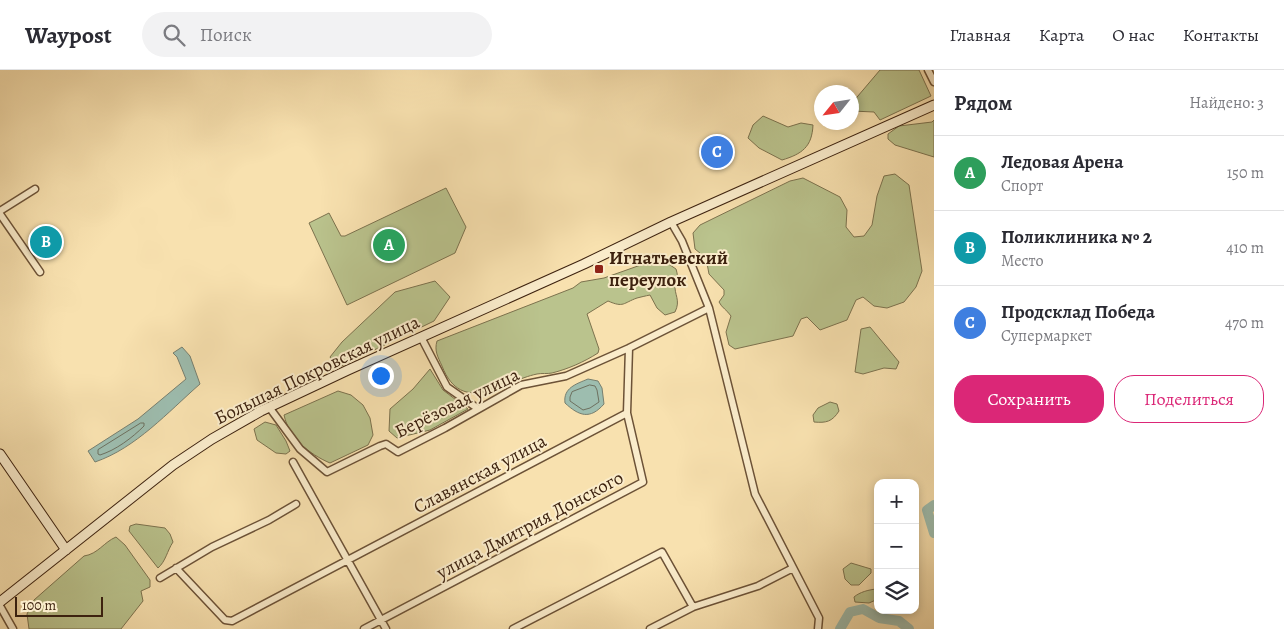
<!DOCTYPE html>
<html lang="ru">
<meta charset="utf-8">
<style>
:root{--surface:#fff;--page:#f2f2f3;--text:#2b2b33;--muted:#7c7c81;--line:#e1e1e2;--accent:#db2777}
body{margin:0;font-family:Alegreya,serif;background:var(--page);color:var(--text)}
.controls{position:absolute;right:15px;bottom:15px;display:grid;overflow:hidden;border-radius:10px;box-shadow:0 2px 8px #0003}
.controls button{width:45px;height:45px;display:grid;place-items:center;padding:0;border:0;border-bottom:1px solid var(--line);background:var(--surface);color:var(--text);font:25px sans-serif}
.compass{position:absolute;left:814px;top:15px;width:45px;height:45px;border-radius:50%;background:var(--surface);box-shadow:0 2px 8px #0003;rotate:240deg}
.scale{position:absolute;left:15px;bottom:12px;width:88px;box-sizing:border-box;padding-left:5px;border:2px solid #3d220f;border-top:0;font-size:14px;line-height:18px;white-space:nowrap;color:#3d220f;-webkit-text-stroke:4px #faeccb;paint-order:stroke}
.you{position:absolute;left:380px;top:305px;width:18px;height:18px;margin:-12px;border:4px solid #fff;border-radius:50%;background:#1a73e8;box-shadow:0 0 0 8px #1a73e833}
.badge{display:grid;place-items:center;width:32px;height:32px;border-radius:50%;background:var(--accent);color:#fff;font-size:16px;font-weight:700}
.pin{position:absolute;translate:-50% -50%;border:2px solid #fff;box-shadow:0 1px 5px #0006}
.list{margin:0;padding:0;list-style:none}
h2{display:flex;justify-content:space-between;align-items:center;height:65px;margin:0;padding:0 20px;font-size:21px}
h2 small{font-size:16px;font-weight:400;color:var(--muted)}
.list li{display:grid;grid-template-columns:32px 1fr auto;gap:15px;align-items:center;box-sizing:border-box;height:75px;padding:0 20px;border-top:1px solid var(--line)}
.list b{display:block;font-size:19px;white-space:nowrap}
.list p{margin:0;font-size:16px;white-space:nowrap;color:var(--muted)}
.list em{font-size:16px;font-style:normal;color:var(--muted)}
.actions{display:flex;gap:10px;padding:15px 20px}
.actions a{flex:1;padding:11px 0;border:1px solid var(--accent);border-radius:20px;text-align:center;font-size:18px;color:var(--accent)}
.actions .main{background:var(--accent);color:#fff}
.icon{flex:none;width:28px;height:28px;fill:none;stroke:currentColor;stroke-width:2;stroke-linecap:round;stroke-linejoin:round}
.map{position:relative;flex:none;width:934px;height:559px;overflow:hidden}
header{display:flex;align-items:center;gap:30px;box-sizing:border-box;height:70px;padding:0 25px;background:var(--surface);border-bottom:1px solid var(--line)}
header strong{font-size:24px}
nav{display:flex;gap:28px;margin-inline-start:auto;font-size:18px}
.search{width:350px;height:45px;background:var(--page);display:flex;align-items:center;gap:12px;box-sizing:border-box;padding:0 18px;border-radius:28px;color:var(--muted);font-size:19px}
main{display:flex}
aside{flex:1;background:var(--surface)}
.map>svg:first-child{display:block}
</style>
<header>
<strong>Waypost</strong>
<div class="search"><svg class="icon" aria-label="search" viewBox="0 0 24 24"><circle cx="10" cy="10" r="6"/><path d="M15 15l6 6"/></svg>Поиск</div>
<nav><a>Главная</a><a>Карта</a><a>О нас</a><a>Контакты</a></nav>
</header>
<main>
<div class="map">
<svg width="934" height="559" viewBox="0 0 934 559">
<rect width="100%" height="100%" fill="#f8e1af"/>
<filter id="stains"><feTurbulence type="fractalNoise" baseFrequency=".004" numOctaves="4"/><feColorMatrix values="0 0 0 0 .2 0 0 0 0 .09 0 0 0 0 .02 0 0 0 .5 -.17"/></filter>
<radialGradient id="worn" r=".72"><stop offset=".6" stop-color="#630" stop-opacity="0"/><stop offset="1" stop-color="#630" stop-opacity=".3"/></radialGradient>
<path fill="#bac38d" stroke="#7c724e" d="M880 0H919L931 26 880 50 874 42 852 41V33Z
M763 46 788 57 801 53 813 55C812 77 802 84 782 90L759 78 748 68 753 55Z
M934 50V87L895 75 888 69V64L899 56 932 52Z
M895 104 909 115 922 201 916 217 904 232 887 238 874 236 863 227 856 230 847 250 820 260 807 247 801 249 793 266 735 279 729 275 726 262 731 246C727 240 722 238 719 232L724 225V220L709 204 706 188 695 179 693 163 700 155 790 111 803 108 840 127 847 140 846 157 854 167 864 166 872 155 877 126 884 106Z
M446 118 466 157 455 183 347 235 309 153 329 143 341 166H345Z
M652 191 667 193 676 199C679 209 676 206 675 214 674 225 681 230 675 242L665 245 657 238 650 225C645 226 641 227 637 228 623 233 624 238 608 231L587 244 599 279 598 283C584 292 568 299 552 303 547 304 542 303 537 304 503 311 462 347 442 296 438 287 434 281 437 271L573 218 581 212 604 208Z
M435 211 450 227 434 251 337 298 330 287 342 272 395 222Z
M870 257 899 292 896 299 884 298 863 304 855 302 861 259Z
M430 299 443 320 468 339 430 360 397 368 389 361 390 339 413 319Z
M338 321 351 325 363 335 370 348 373 365 368 375 330 393C309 384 289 368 284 345Z
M830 332 837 334 839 341C832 352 826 353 814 352L813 345 818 338Z
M265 352 276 355 286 371 290 381 286 384 276 383 257 370 254 359Z
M136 454 165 458 170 464 173 472C167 481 166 491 158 498L129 461 130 456Z
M116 467 125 475 150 510V517L141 521 143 531 121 559H29L27 544 34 530 84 486C98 484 104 472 116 467Z
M851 493 871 499V503L859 515H851L845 509 843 499Z
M876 519 878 522V529L869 533 855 532 854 527C860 522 868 520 876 519Z"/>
<path fill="#9dbdaf" stroke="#777f6f" d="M182 277 190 286 200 314C168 342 136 378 95 392L88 381 138 349 186 309 177 287 173 283Z
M588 309 598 311 602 318 604 334C590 350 579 346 565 333 563 318 576 314 588 309Z"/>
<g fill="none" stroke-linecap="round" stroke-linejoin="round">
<path stroke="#6d705f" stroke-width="1" d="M590 315 595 316 597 320 599 332 590 338 583 340 570 331V327L572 322Z
M141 353H144V356C132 368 116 380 100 385L98 384V380Z"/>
<path stroke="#9dbdaf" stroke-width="10" d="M934 435 927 440 934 463
M840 559 850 542 863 539 879 548 899 551 909 559"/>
<g stroke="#6c5237" stroke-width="9">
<path id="street" d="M928 0 934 12
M0 141 35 119
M0 144 40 202
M671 152 682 171 709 238 755 424 819 548 818 559
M421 267 447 317 477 338
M269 337 300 379 327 402 380 376 386 374 398 382 445 358 521 315 566 306 629 278 709 238
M293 392 386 559
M176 498 225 550 232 551 627 343
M160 508 212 477 269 450 296 434
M0 536 13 559
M364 559 643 412 627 343 629 278
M513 559 662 482 693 537
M650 559 693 537 758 516 793 498"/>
</g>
<g stroke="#3d220f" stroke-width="11">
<path id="secondary" d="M0 384 66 480
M0 532 173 395 212 369 261 341 348 300 584 194 671 152 934 35"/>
</g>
<use href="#street" stroke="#faeccb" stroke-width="6"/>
<use href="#secondary" stroke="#faeccb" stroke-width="9"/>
</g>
<rect fill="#8f2418" stroke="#faeccb" stroke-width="2" x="594" y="194" width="10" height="10" rx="2.5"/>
<g text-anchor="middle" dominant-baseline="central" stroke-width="4" stroke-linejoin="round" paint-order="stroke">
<g font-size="19" font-weight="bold" fill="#3d220f" stroke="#faeccb" text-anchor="start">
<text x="609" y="188">Игнатьевский<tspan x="609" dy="22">переулок</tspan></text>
</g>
<g font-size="19" fill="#3d220f" stroke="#faeccb">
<text transform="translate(317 300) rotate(-26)">Большая Покровская улица</text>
<text transform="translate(457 333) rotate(-26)">Берёзовая улица</text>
<text transform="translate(480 404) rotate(-28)">Славянская улица</text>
<text transform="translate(530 455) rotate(-28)">улица Дмитрия Донского</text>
</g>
</g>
<rect width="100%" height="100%" filter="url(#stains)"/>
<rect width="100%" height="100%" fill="url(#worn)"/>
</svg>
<div class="controls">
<button>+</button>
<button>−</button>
<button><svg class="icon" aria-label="layers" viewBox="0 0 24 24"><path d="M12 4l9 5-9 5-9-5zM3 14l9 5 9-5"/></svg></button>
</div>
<svg class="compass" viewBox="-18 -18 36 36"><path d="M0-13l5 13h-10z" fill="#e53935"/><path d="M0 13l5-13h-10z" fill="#7c7c81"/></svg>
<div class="scale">100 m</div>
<div class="you"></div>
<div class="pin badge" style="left:389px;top:175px;background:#2e9e5b">A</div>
<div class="pin badge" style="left:46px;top:172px;background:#0f9aa8">B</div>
<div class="pin badge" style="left:717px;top:82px;background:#3f7fe0">C</div>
</div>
<aside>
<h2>Рядом<small>Найдено: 3</small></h2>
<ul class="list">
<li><span class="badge" style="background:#2e9e5b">A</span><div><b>Ледовая Арена</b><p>Спорт</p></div><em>150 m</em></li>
<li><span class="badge" style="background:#0f9aa8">B</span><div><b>Поликлиника № 2</b><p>Место</p></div><em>410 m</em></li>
<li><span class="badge" style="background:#3f7fe0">C</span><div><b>Продсклад Победа</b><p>Супермаркет</p></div><em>470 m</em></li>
</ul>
<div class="actions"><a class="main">Сохранить</a><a>Поделиться</a></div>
</aside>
</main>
